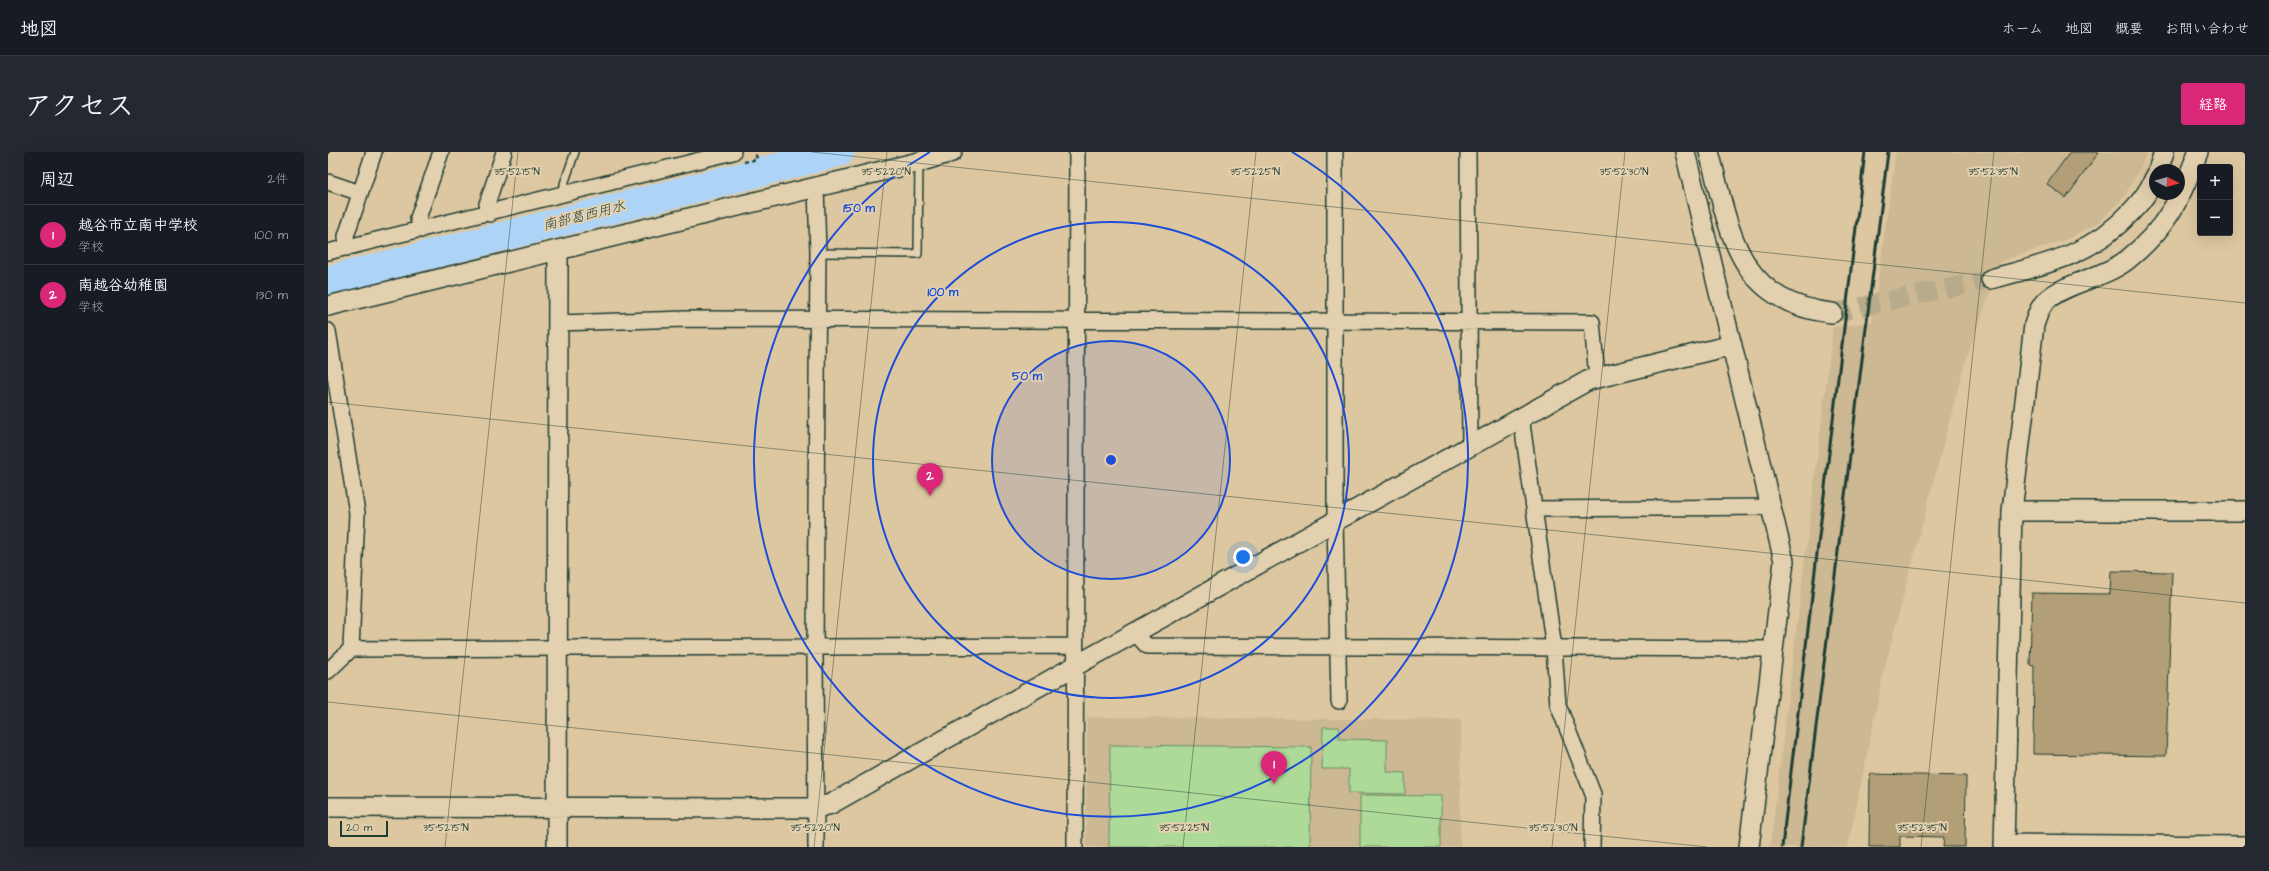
<!DOCTYPE html>
<html lang="ja">
<meta charset="utf-8">
<style>
:root{--surface:#171b24;--page:#242831;--text:#f1f3f6;--muted:#9ea1a6;--line:#363941;--accent:#db2777}
body{margin:0;font-family:"Architects Daughter","Klee One",sans-serif;background:var(--page);color:var(--text)}
.controls{position:absolute;right:12px;top:12px;display:grid;overflow:hidden;border-radius:4px;box-shadow:0 4px 16px #0002}
.controls button{width:36px;height:36px;display:grid;place-items:center;padding:0;border:0;border-bottom:1px solid var(--line);background:var(--surface);color:var(--text);font:20px sans-serif}
.compass{position:absolute;left:1821px;top:12px;width:36px;height:36px;border-radius:50%;background:var(--surface);box-shadow:0 4px 16px #0002;rotate:96deg}
.scale{position:absolute;left:12px;bottom:10px;width:48px;box-sizing:border-box;padding-left:4px;border:2px solid #1f3d34;border-top:0;font-size:11px;line-height:14px;white-space:nowrap;color:#1f3d34;-webkit-text-stroke:3px #e3d0ae;paint-order:stroke}
.you{position:absolute;left:915px;top:405px;width:14px;height:14px;margin:-10px;border:3px solid #fff;border-radius:50%;background:#1a73e8;box-shadow:0 0 0 6px #1a73e833}
.badge{display:grid;place-items:center;width:26px;height:26px;border-radius:50%;background:var(--accent);color:#fff;font-size:13px;font-weight:700}
.pin{position:absolute;translate:-50% -33px;filter:drop-shadow(0 1px 2px #0008)}
.pin::after{content:'';position:absolute;top:21px;width:14px;height:12px;background:inherit;clip-path:polygon(0 0,100% 0,50% 100%)}
.list{margin:0;padding:0;list-style:none}
h2{display:flex;justify-content:space-between;align-items:center;height:52px;margin:0;padding:0 16px;font-size:17px}
h2 small{font-size:13px;font-weight:400;color:var(--muted)}
.list li{display:grid;grid-template-columns:26px 1fr auto;gap:12px;align-items:center;box-sizing:border-box;height:60px;padding:0 16px;border-top:1px solid var(--line)}
.list b{display:block;font-size:15px;white-space:nowrap}
.list p{margin:0;font-size:13px;white-space:nowrap;color:var(--muted)}
.list em{font-size:13px;font-style:normal;color:var(--muted)}
.map{position:relative;flex:none;width:1917px;height:695px;overflow:hidden;border-radius:4px}
header{display:flex;align-items:center;gap:24px;box-sizing:border-box;height:56px;padding:0 20px;background:var(--surface);border-bottom:1px solid var(--line)}
header strong{font-size:19px}
nav{display:flex;gap:22px;margin-inline-start:auto;font-size:14px}
.intro{display:flex;align-items:center;justify-content:space-between;box-sizing:border-box;height:96px;padding:0 24px}
h1{margin:0;font-size:28px}
.button{padding:10px 18px;border-radius:4px;background:var(--accent);color:#fff;font-size:14px;font-weight:700}
main{display:flex;gap:24px;padding:0 24px}
aside{flex:1;background:var(--surface);border-radius:4px;box-shadow:0 4px 16px #0002}
.map>svg:first-child{display:block}
</style>
<header>
<strong>地図</strong>
<nav><a>ホーム</a><a>地図</a><a>概要</a><a>お問い合わせ</a></nav>
</header>
<div class="intro"><h1>アクセス</h1><a class="button">経路</a></div>
<main>
<aside>
<h2>周辺<small>2件</small></h2>
<ul class="list">
<li><span class="badge">1</span><div><b>越谷市立南中学校</b><p>学校</p></div><em>100 m</em></li>
<li><span class="badge">2</span><div><b>南越谷幼稚園</b><p>学校</p></div><em>130 m</em></li>
</ul>
</aside>
<div class="map">
<svg width="1917" height="695" viewBox="0 0 1917 695">
<rect width="100%" height="100%" fill="#ddc7a1"/>
<filter id="ink" filterUnits="userSpaceOnUse"><feTurbulence type="fractalNoise" baseFrequency=".025" numOctaves="2"/><feDisplacementMap in="SourceGraphic" scale="8" xChannelSelector="R" yChannelSelector="G"/><feConvolveMatrix kernelMatrix="1 2 1 2 8 2 1 2 1" color-interpolation-filters="sRGB"/></filter>
<g filter="url(#ink)">
<path fill="#ccb892" d="M1568 0H1820L1796 45 1771 70 1740 87 1673 109 1636 214 1557 514 1520 695H1442L1505 175 1544 170Z
M759 565 1133 568 1132 695H758Z"/>
<path fill="#aeda99" stroke="#668c66" d="M995 575H1011V587L1059 588V620L1077 621V642L1021 641V617H994Z
M782 593 983 595 982 695H781Z
M1032 643 1113 644V695H1032Z"/>
<g fill="none" stroke-linecap="round" stroke-linejoin="round">
<path stroke="#add4f7" stroke-width="29" d="M0 128 512 0"/>
</g>
<path fill="#b39f77" stroke="#1f3d34" d="M1742 0H1771L1738 46 1719 32Z
M1783 419 1844 420 1838 604 1705 602 1706 514 1702 513 1704 441 1782 442Z
M1542 622 1638 624 1637 695H1615L1616 685 1572 684V695H1541Z"/>
<g fill="none" stroke-linecap="round" stroke-linejoin="round">
<path stroke="#b7ab8b" stroke-width="19" stroke-dasharray="19 10" stroke-linecap="butt" d="M1504 161 1663 127"/>
<g stroke="#1f3d34" stroke-width="10">
<path id="service" d="M237 42 236 32 247 0
M490 101 590 102 591 10"/>
</g>
<g stroke="#1f3d34" stroke-width="18">
<path id="minor" d="M1007 0V369L1011 549
M1140 0 1142 295
M0 30 32 41
M488 34 490 101 487 496 488 695
M162 62 159 52 176 0
M93 78 90 66 113 0
M19 96 18 84 46 0
M0 100 405 0
M230 171 358 167 1264 170 1269 226
M0 179 29 361 23 497 0 519
M1193 265 1226 496 1230 553 1265 642 1264 695
M1206 357 1443 355
M808 482 819 494 1446 497
M23 497 747 494
M747 695 749 0"/>
</g>
<g stroke="#1f3d34" stroke-width="22">
<path id="tertiary" d="M1357 0 1456 409 1421 695
M1381 0C1402 77 1407 150 1504 161
M1830 18 1836 0
M1663 127C1718 112 1762 104 1803 60 1813 50 1822 38 1827 25
M0 154 591 10 624 0
M1684 359H1917
M0 655 488 656 503 652 747 514 1261 228 1404 193
M1676 692 1917 694
M229 695 230 98
M1676 695 1684 359 1706 173C1709 164 1712 153 1720 147 1740 130 1776 126 1799 108 1839 76 1853 46 1870 0"/>
</g>
<path stroke="#1f3d34" stroke-width="2.5" stroke-dasharray="4 3" stroke-linecap="butt" d="M416 10 429 7 427 0"/>
<use href="#service" stroke="#e3d0ae" stroke-width="7"/>
<use href="#minor" stroke="#e3d0ae" stroke-width="15"/>
<use href="#tertiary" stroke="#e3d0ae" stroke-width="19"/>
<path stroke="#1f3d34" stroke-width="3" d="M1454 695 1537 0
M1473 695 1560 0"/>
</g>
</g>
<path fill="none" stroke="#1f3d34" stroke-width="1" stroke-opacity="0.45" d="M484 0 1917 151M0 250 1917 451M0 550 1379 695M117 695 190 0M486 695 559 0M855 695 928 0M1224 695 1297 0M1593 695 1666 0"/>
<circle cx="783" cy="308" r="119" fill="#1d4ed8" fill-opacity=".12"/>
<g fill="none" stroke="#1d4ed8" stroke-width="2">
<circle cx="783" cy="308" r="119"/>
<circle cx="783" cy="308" r="238"/>
<path d="M964 0A357 357 0 1 1 602 0"/>
</g>
<g text-anchor="middle" dominant-baseline="central" stroke-width="4" stroke-linejoin="round" paint-order="stroke">
<g font-size="14" font-style="italic" fill="#26453e" stroke="#e3d0ae">
<text transform="translate(256 64) rotate(-14)">南部葛西用水</text>
</g>
</g>
<g font-size="10" text-anchor="middle" fill="#1f3d34" stroke="#e3d0ae" stroke-width="4" stroke-linejoin="round" paint-order="stroke">
<text x="189" y="23">35°52'15"N</text>
<text x="558" y="23">35°52'20"N</text>
<text x="927" y="23">35°52'25"N</text>
<text x="1296" y="23">35°52'30"N</text>
<text x="1665" y="23">35°52'35"N</text>
<text x="118" y="679">35°52'15"N</text>
<text x="487" y="679">35°52'20"N</text>
<text x="856" y="679">35°52'25"N</text>
<text x="1225" y="679">35°52'30"N</text>
<text x="1594" y="679">35°52'35"N</text>
</g>
<circle cx="783" cy="308" r="6" fill="#1d4ed8" stroke="#e3d0ae" stroke-width="2"/>
<g font-size="12" text-anchor="middle" font-weight="bold" fill="#1d4ed8" stroke="#e3d0ae" stroke-width="4" stroke-linejoin="round" paint-order="stroke">
<text x="531" y="60">150 m</text>
<text x="615" y="144">100 m</text>
<text x="699" y="228">50 m</text>
</g>
</svg>
<div class="controls">
<button>+</button>
<button>−</button>
</div>
<svg class="compass" viewBox="-18 -18 36 36"><path d="M0-13l5 13h-10z" fill="#e53935"/><path d="M0 13l5-13h-10z" fill="#9ea1a6"/></svg>
<div class="scale">20 m</div>
<div class="you"></div>
<div class="pin badge" style="left:946px;top:632px">1</div>
<div class="pin badge" style="left:602px;top:344px">2</div>
</div>
</main>
